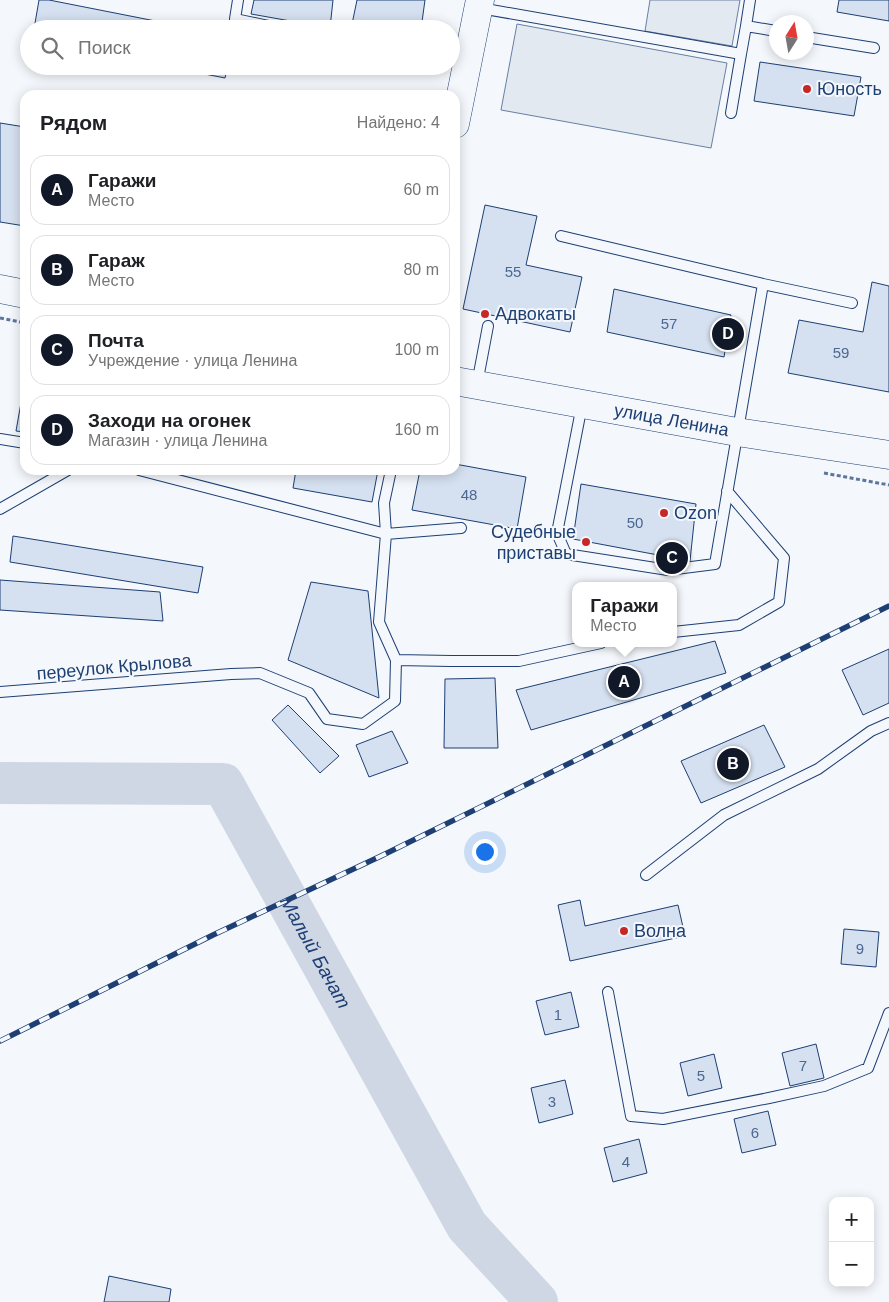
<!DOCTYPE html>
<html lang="ru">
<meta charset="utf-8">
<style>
:root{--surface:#fff;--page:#f6f6f6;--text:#202124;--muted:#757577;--line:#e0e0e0;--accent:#111827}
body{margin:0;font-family:Helvetica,sans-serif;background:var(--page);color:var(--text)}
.controls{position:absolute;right:15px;bottom:15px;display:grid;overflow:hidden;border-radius:10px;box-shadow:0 2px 12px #0003}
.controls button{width:45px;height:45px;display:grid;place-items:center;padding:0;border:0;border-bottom:1px solid var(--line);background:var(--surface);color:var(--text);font:25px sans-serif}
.compass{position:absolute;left:769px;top:15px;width:45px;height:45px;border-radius:50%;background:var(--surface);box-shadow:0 2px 12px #0003;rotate:11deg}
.you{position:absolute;left:484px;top:851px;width:18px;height:18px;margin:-12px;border:4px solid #fff;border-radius:50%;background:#1a73e8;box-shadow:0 0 0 8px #1a73e833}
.badge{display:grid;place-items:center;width:32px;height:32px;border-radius:50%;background:var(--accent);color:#fff;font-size:16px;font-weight:700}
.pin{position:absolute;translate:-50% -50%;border:2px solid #fff;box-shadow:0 1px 5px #0006}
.popup{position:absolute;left:572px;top:582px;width:105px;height:65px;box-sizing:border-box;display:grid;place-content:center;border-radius:10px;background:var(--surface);filter:drop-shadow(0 1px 4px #0005);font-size:16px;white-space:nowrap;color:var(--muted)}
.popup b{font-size:19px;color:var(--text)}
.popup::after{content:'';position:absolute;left:50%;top:100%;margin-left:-10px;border:10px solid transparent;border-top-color:var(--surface)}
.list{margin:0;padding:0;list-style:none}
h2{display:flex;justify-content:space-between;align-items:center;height:65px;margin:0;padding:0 20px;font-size:21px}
h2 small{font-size:16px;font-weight:400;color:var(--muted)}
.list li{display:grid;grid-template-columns:32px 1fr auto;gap:15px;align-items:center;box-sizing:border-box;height:70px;margin:0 10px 10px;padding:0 10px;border:1px solid var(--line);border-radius:15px}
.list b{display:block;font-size:19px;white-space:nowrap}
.list p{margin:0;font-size:16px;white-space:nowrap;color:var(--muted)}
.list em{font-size:16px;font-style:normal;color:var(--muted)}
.icon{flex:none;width:28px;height:28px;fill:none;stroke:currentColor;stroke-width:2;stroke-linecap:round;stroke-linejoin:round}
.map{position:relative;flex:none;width:889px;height:1302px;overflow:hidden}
.search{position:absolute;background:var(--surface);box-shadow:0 2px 12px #0003;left:20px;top:20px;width:440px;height:55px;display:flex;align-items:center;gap:12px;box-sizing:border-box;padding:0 18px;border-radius:28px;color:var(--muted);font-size:19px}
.panel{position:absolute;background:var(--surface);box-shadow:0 2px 12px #0003;left:20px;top:90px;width:440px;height:385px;border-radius:15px}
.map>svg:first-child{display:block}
</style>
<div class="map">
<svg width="889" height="1302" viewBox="0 0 889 1302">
<rect width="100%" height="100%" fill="#f4f7fb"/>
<path fill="#e3e9f0" stroke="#687fa3" d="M650 0H740L732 46 645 31Z
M517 24 727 63 711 148 501 110Z"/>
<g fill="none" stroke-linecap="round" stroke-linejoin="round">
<path stroke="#cfd7e4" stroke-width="42" id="s1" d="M0 783 223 784 467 1226 537 1302"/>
</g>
<path fill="#d5e0f0" stroke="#1d3f73" d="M39 0H49L196 29H34Z
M254 0H333L330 28 251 14Z
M357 0H425L421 29H351Z
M839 0H889V21L837 12Z
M760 62 861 77 854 116 754 101Z
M164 66H228L225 78Z
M0 123 25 127V226L0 222Z
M485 205 537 216 526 265 582 277 570 332 463 309Z
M872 282 889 286V392L788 373 799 320 863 332Z
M614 289 731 315 724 357 607 332Z
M25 380V432L16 431Z
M455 464 526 477 517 529 412 510 420 470H455Z
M296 470H378L372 502 293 488Z
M581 484 696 504 690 561 573 539Z
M13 536 203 567 198 593 10 562Z
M0 580 160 592 163 621 0 610Z
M311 582 368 591 379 698 288 660Z
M715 641 726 673 531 730 516 690Z
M889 649V703L863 715 842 670Z
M495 678 498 748H444L445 679Z
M288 705 339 756 320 773 272 720Z
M764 725 785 767 701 803 681 761Z
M392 731 408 763 369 777 356 745Z
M580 900 585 926 678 905 685 936 570 961 558 905Z
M844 929 879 932 876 967 841 964Z
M571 992 579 1027 545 1035 536 1001Z
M816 1044 824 1078 790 1086 782 1053Z
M714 1054 722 1088 688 1096 680 1063Z
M565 1080 573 1114 539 1123 531 1088Z
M768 1111 776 1145 742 1153 734 1119Z
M639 1139 647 1173 613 1182 604 1148Z
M109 1276 171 1289 169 1302H104Z"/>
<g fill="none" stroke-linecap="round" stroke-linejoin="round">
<g stroke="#1d3f73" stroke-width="12">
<path id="lane" d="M238 0 235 19 283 29
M480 8 741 54 746 26 776 31
M746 26 750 0
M806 37 874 48
M731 113 741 54
M561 236 763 284 715 564 668 570 566 554 557 533 582 405
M763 284 852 303
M477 384 488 326
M0 439 25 443
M139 470 386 534 461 528
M391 470 384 503 386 534 379 622 396 660 451 661H519L601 643
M0 509 68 470
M673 632 739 625 779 602 784 558 727 491
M0 692 231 674 260 673 309 693 327 719 363 724 395 701 396 660
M646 875 724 815 818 769 871 731 889 723
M608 992 631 1116 663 1119 769 1098 824 1086 868 1068 889 1013"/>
</g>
<g stroke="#1d3f73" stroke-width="29">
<g id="secondary">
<path d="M455 124 480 0"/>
<path d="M0 289 25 294"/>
<path id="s2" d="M455 381 737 432 889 455"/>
</g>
</g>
<path stroke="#5e769c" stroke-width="3" stroke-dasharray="4 2.5" stroke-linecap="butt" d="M0 318 25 323
M824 473 889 485"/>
<use href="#lane" stroke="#f4f7fb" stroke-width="10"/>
<use href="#secondary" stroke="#f4f7fb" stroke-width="28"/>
<g stroke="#1d3f73" stroke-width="5.5">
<path id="rail" d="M0 1041 213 935 381 856 889 606"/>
</g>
<use href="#rail" stroke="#f4f7fb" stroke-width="4" stroke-dasharray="11" stroke-linecap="butt"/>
</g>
<g fill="#c62828" stroke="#f4f7fb" stroke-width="2">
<circle cx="807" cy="89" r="5"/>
<circle cx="485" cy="314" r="5"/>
<circle cx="664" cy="513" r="5"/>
<circle cx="586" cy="542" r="5"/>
<circle cx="624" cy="931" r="5"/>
</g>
<g text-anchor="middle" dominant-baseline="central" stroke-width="4" stroke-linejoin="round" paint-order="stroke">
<g font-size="15" fill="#4b6792">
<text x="513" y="271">55</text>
<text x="669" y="323">57</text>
<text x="841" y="352">59</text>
<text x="469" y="494">48</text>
<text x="635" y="522">50</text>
<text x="860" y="948">9</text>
<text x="558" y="1014">1</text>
<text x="803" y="1065">7</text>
<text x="701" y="1075">5</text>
<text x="552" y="1101">3</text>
<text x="755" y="1132">6</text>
<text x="626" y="1161">4</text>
</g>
<g font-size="18" fill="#1d3f73" stroke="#f4f7fb" text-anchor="start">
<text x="817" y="89">Юность</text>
<text x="495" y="314">Адвокаты</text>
<text x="674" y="513">Ozon</text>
<text x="576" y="532" text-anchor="end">Судебные<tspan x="576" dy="21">приставы</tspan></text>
<text x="634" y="931">Волна</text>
</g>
<g font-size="18" fill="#1d3f73" stroke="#f4f7fb">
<text stroke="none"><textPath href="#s2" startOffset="220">улица Ленина</textPath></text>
<text transform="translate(114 667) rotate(-5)">переулок Крылова</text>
</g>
<g font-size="19" font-style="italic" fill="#1d3f73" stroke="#f4f7fb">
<text stroke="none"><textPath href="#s1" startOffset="415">Малый Бачат</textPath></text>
</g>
</g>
</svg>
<div class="controls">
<button>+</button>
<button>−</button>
</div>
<svg class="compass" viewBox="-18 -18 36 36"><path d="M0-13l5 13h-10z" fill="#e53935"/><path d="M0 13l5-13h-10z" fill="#757577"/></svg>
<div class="you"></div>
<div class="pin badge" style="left:624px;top:682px">A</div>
<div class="popup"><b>Гаражи</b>Место</div>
<div class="pin badge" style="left:733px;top:764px">B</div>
<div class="pin badge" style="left:672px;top:558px">C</div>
<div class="pin badge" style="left:728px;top:334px">D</div>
<div class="search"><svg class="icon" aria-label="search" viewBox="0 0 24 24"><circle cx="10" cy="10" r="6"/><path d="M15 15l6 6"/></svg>Поиск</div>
<section class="panel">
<h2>Рядом<small>Найдено: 4</small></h2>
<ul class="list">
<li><span class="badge">A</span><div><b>Гаражи</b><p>Место</p></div><em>60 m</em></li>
<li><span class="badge">B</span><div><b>Гараж</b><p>Место</p></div><em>80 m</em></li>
<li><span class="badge">C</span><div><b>Почта</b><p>Учреждение · улица Ленина</p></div><em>100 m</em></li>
<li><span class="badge">D</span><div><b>Заходи на огонек</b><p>Магазин · улица Ленина</p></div><em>160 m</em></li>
</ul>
</section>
</div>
